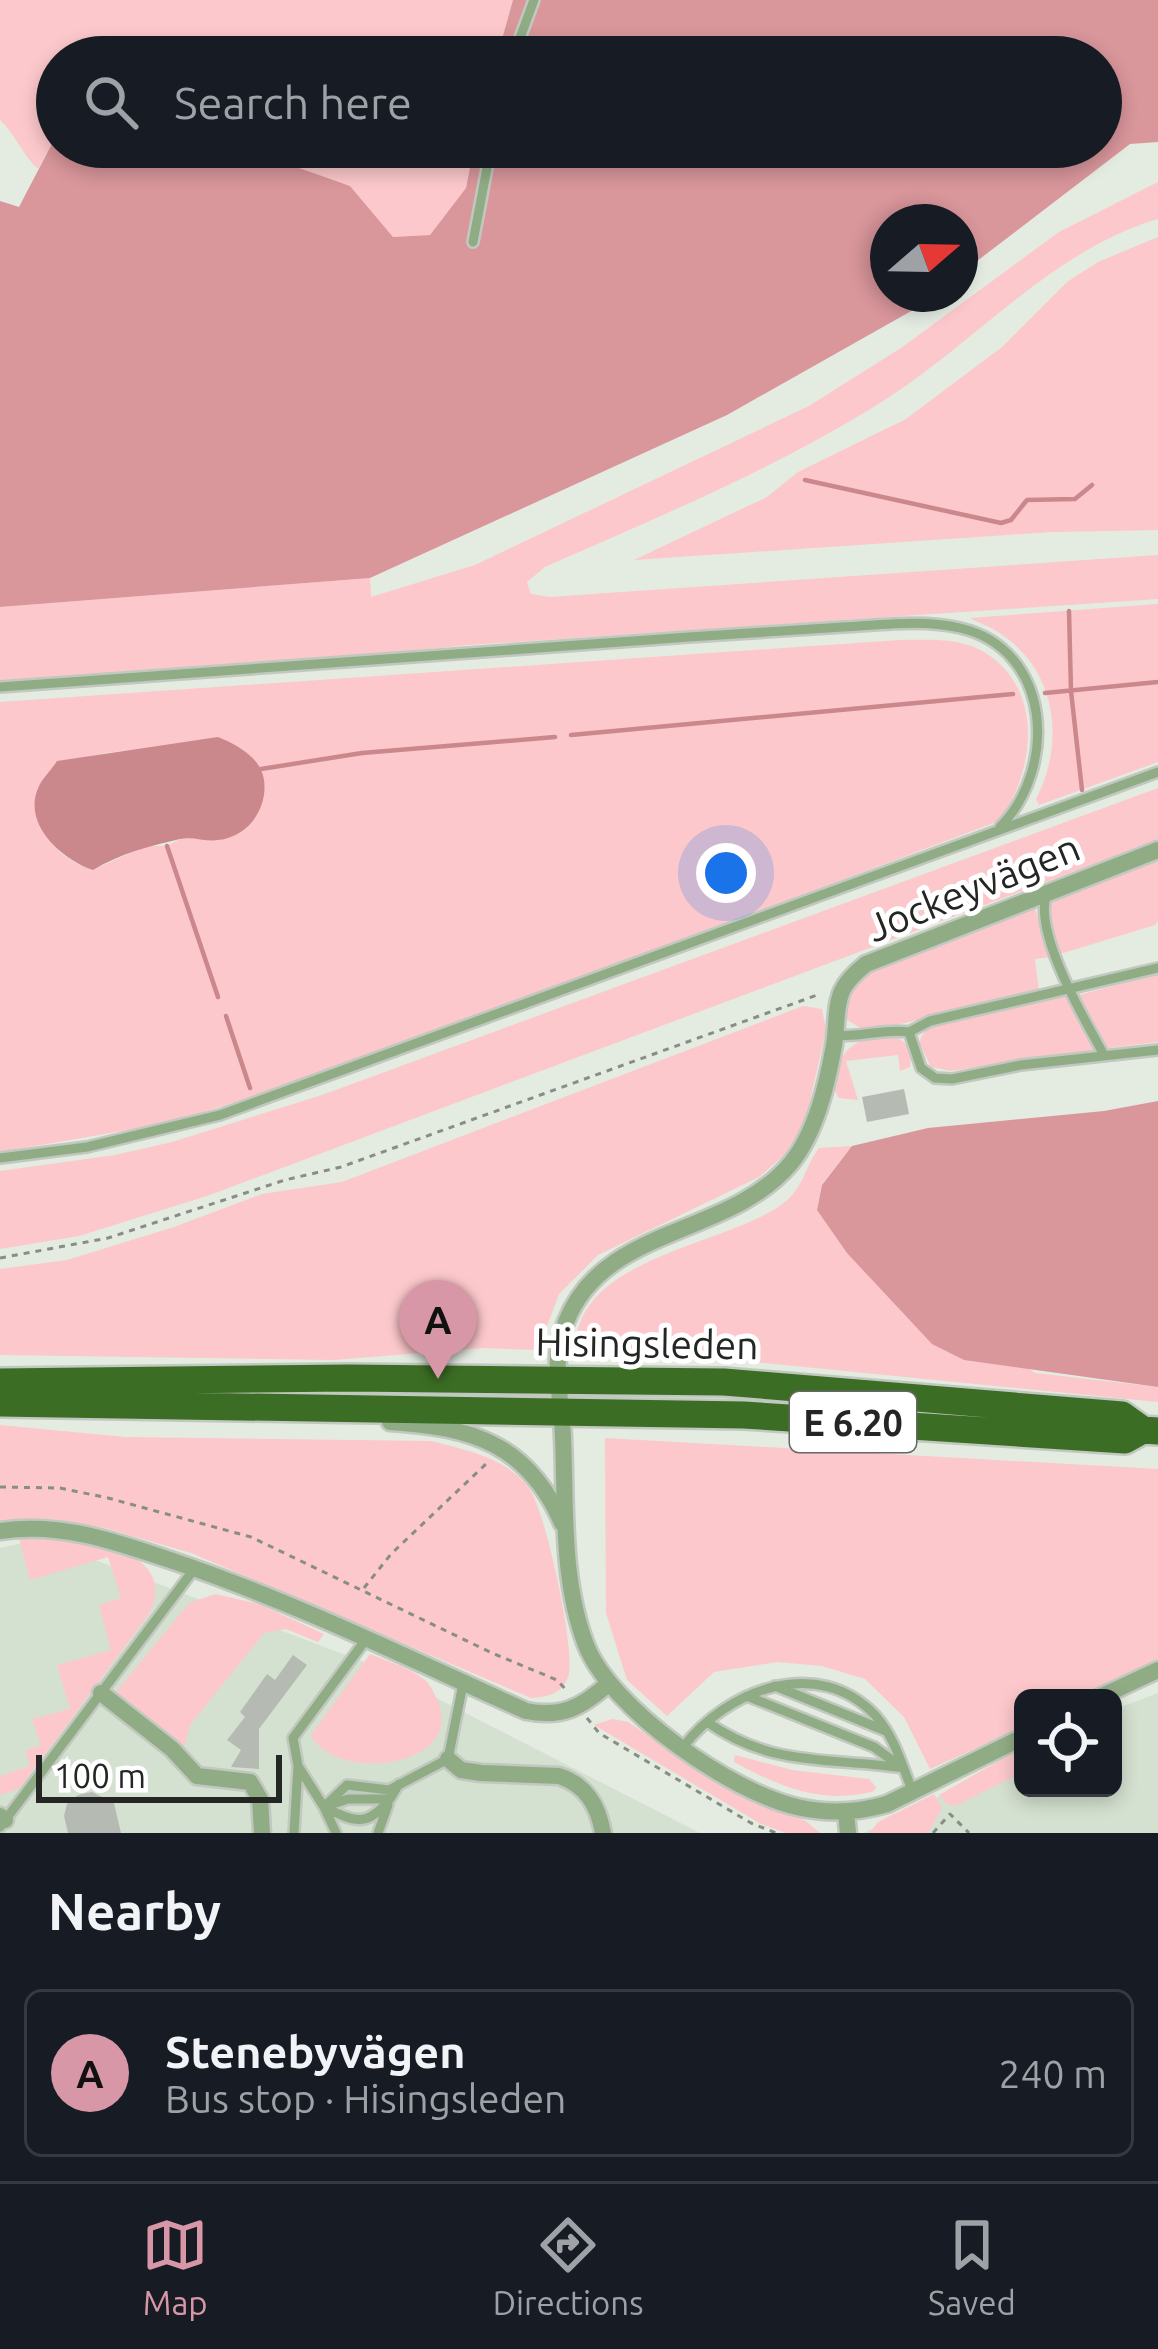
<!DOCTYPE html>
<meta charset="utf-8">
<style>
:root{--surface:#171b24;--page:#20242c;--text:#f1f3f6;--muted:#9ea1a6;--line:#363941;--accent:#d797a7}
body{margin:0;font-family:Ubuntu,sans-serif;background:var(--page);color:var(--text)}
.controls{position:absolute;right:36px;bottom:36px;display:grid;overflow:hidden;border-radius:18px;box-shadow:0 6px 18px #0003}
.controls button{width:108px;height:108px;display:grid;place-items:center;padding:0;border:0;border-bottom:3px solid var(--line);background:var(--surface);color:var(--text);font:60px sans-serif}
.compass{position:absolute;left:870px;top:204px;width:108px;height:108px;border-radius:50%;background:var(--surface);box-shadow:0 6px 18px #0003;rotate:70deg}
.scale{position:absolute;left:36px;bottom:30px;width:246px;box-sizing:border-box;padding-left:12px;border:6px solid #232622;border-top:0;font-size:33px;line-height:42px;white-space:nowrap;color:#232622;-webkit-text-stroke:9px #fff;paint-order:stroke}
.you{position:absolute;left:726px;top:873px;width:42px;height:42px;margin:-30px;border:9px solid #fff;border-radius:50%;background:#1a73e8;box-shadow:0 0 0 18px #1a73e833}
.badge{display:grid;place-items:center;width:78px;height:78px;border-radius:50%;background:var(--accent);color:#111;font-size:39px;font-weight:700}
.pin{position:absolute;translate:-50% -99px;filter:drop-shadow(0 3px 6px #0008)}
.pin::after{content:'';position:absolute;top:63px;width:42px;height:36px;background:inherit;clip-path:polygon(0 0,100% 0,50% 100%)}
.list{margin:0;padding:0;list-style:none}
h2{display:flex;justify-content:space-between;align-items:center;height:156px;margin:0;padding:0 48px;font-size:51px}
h2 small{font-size:39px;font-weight:400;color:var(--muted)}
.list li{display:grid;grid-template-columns:78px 1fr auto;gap:36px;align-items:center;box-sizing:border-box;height:168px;margin:0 24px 24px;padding:0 24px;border:3px solid var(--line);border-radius:18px}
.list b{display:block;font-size:45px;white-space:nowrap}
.list p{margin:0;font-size:39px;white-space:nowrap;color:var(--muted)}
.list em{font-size:39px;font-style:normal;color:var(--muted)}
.icon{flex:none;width:66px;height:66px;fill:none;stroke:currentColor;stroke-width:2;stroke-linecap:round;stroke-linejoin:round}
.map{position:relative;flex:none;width:1158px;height:1833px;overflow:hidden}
.search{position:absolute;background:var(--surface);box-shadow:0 6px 18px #0003;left:36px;right:36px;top:36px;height:132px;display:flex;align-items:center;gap:30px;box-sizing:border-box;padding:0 42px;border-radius:66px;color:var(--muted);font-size:45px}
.sheet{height:348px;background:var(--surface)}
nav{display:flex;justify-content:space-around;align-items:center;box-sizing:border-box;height:168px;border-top:3px solid var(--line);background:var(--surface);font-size:33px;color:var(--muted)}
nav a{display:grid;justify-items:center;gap:6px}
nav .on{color:var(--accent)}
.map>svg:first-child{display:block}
</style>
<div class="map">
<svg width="1158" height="1833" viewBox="0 0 1158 1833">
<rect width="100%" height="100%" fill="#e4ebe1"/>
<path fill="#d5e1d0" d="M40 1539 372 1665 700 1833H0V1548Z
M1158 1693V1833H864L1023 1755V1788H1113V1710Z"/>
<path fill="#fcc8cb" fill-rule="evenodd" d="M0 0H513L497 57H57V134L38 169C22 154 16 135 0 120Z
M231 147H474L466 188 430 235 393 237 350 186Z
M1158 182V219C1052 250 975 343 883 401 777 468 660 516 545 567L527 582 531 594 549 597 1158 555V599L469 645 315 660 0 682V607L370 578 371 597 475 565 809 406 901 348 1059 232Z
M1158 237V530L1053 532 634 560 767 497 798 472 906 419 1002 347 1067 282 1098 262Z
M1158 604V762L1039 805 1036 799C1065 744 1057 673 1004 636 994 628 981 624 970 618Z
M900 640C928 640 959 637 984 652 1045 689 1035 771 999 821L307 1081 163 1124 0 1152V702ZM160 747 221 840 182 838 167 846H145L93 870C51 856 39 831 37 789 68 750 114 753 160 747Z
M1158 788V840L207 1196 79 1236 0 1249V1171L115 1155 172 1142 322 1095Z
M1158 859V921L1155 925 1060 954 1047 913 1052 899Z
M1034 906 1052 957 1035 959 1039 992 896 1025 862 1029 844 1018 850 985 866 970Z
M1158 974V1042L1108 1048 1079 995Z
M1065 996 1095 1050 951 1071 931 1067 919 1042 926 1028Z
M803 1006 822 1009 826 1030 804 1127 782 1157 759 1177 598 1255 559 1294 538 1350 482 1348 334 1360 0 1355V1269L67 1260 174 1227 262 1194 342 1182Z
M889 1034C905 1039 913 1049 910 1067L900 1071 898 1055 846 1061 858 1100 839 1098 831 1085C840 1051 852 1038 889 1034Z
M852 1146 822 1184 817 1210 1035 1373 1158 1387V1402L754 1362 576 1357C566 1256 731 1246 785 1202 803 1188 806 1165 819 1148Z
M0 1425 125 1437 431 1441C466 1450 507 1458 529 1488 545 1509 577 1654 568 1677 562 1694 547 1697 531 1698L191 1553 105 1528 53 1519 0 1522Z
M605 1438 1158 1469V1659L1079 1698H1023V1727L930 1769 904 1717 865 1679 822 1666 777 1662 714 1672 667 1716 627 1680 606 1613Z
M18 1534C60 1536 185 1542 149 1614L20 1788 0 1795V1776L30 1766 25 1751 41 1745 32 1719 70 1709 57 1665 111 1650 99 1605 121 1598 108 1557 30 1580Z
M215 1594 259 1604 324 1634 318 1642 286 1629 264 1633 190 1725 184 1748 129 1712 116 1692 189 1603Z
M370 1654C386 1661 408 1667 422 1678 430 1683 434 1693 438 1701 465 1768 336 1784 311 1735Z
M612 1719 628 1722 736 1792 806 1821 820 1833H786L761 1824 594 1725Z
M1023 1747V1772L955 1806 947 1804 939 1795Z
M735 1755 792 1770 869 1779 876 1787 874 1791C822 1805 780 1787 734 1762Z
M934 1794 942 1808 928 1833H870L878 1822Z"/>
<path fill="#d9969b" d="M513 0H1158V142L1130 144 960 274V222H888V294H934L913 310 727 415 370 578 0 607V201L19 207 57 134V147H231L265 156 350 186 393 237 430 235 466 188 474 147H1101V57H497Z
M1158 1101V1387L964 1360 932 1344 847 1253 817 1210 822 1185 852 1146 928 1128 1104 1111Z"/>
<path fill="#ca888c" d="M218 737C238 745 261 758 264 780 268 810 247 837 218 840 206 842 192 836 180 839 149 846 122 853 93 870 61 859 21 823 39 786 43 778 52 769 57 761Z"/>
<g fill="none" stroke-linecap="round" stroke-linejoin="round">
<path stroke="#ca888c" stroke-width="4.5" d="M805 480 1001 523 1011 520 1027 500 1075 499 1092 485
M1069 611 1071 691 1082 790
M1045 693 1158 682
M571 735 1013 694
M261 769 362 753 555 737
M167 846 218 997
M226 1016 250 1088"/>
</g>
<path fill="#b5bbb2" d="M904 1089 909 1114 867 1122 862 1097Z
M293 1655 307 1665 259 1729V1769L231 1767 241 1750 227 1740 245 1717 240 1712 267 1674 275 1680Z
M92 1792 114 1803 121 1833H68L64 1816 67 1804 78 1795Z"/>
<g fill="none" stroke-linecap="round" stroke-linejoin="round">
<g stroke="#c1c8bf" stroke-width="14">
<path id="service" d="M513 57 534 0
M473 242 491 147
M0 687C230 672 459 652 689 637 740 634 791 630 843 627 881 625 923 619 960 628 1052 649 1058 768 1000 827
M1047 893C1032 931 1085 1020 1104 1055
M909 1032 930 1021 1158 968
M836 1035C861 1038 883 1028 909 1032L921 1068 935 1078 952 1079 1021 1065 1158 1050
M0 1158 87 1147 220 1115 1158 772
M367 1638 293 1738 298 1766 324 1807 348 1799H390L399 1784
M775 1686 886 1731
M747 1696 874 1747 900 1766
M707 1722C773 1768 828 1757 903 1768
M683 1747C728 1689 818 1655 875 1715 894 1736 902 1765 912 1790
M328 1803 347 1785 389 1790 448 1759 463 1684
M324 1807C355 1822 366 1828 390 1799
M324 1807 336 1833
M0 1827 195 1568
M294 1833 298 1766
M378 1833 388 1805"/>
</g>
<g stroke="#c1c8bf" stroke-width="21">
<path id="minor" d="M390 1422C472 1427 528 1444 562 1523
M0 1531C60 1522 114 1541 170 1560 292 1601 408 1658 526 1711 561 1718 581 1708 608 1684
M101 1693 172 1749 197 1776 250 1782 260 1799 262 1833
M1098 1698 1158 1670
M1023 1737 887 1804C857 1813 828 1814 797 1807 731 1792 611 1709 586 1645 561 1580 566 1506 563 1438 562 1398 550 1360 566 1322 604 1225 730 1237 791 1163 816 1132 827 1085 834 1045 837 1028 835 1007 842 991 847 980 856 972 866 964L1158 850
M448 1759 461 1770 481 1773 559 1776C586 1785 598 1805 603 1833
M846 1812 848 1833
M0 1816 5 1820"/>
</g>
<g stroke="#c1c8bf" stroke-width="32">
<path id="trunk" d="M0 1382 350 1378 724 1382 1122 1415 1143 1430 1158 1431
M0 1403 744 1415 1125 1440 1143 1430"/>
</g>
<path stroke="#888d86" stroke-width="3" stroke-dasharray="6 6" stroke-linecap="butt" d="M0 1258 108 1238 285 1180 341 1167 820 994
M0 1487 60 1488 108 1498 251 1537 492 1653 557 1680 567 1691
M364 1588 391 1554 487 1463
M587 1718 599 1733 751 1823 776 1833
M933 1833 950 1814 969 1833"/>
<use href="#service" stroke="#90ac85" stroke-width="9"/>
<use href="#minor" stroke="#90ac85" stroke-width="16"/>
<use href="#trunk" stroke="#3c6d24" stroke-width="27"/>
</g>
<g text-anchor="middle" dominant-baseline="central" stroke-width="10" stroke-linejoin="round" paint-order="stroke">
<rect fill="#fff" stroke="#656764" stroke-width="3" x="790" y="1392" width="126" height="60" rx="9"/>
<g font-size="36" font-weight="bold" fill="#232622">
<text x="853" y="1422">E 6.20</text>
</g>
<g font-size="39" fill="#232622" stroke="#fff">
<text transform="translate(973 887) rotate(-22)">Jockeyvägen</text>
<text transform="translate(647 1343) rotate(1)">Hisingsleden</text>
</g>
</g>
</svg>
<div class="controls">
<button><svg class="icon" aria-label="locate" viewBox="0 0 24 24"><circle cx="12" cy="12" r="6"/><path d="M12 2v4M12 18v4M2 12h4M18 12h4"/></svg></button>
</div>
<svg class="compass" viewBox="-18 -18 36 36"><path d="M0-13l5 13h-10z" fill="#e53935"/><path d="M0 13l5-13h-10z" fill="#9ea1a6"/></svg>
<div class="scale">100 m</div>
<div class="you"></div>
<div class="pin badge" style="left:438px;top:1379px">A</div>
<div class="search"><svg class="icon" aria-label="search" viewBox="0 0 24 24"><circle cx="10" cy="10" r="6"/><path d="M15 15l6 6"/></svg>Search here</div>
</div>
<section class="sheet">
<h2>Nearby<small></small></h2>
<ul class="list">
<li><span class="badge">A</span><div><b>Stenebyvägen</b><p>Bus stop · Hisingsleden</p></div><em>240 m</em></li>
</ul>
</section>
<nav>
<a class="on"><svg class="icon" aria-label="map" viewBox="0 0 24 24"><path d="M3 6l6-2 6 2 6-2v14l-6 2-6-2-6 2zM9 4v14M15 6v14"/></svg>Map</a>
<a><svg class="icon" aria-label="directions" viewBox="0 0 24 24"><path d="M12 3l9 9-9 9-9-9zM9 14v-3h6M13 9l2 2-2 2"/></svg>Directions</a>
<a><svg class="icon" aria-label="saved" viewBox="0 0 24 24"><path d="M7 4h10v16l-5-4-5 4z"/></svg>Saved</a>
</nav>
